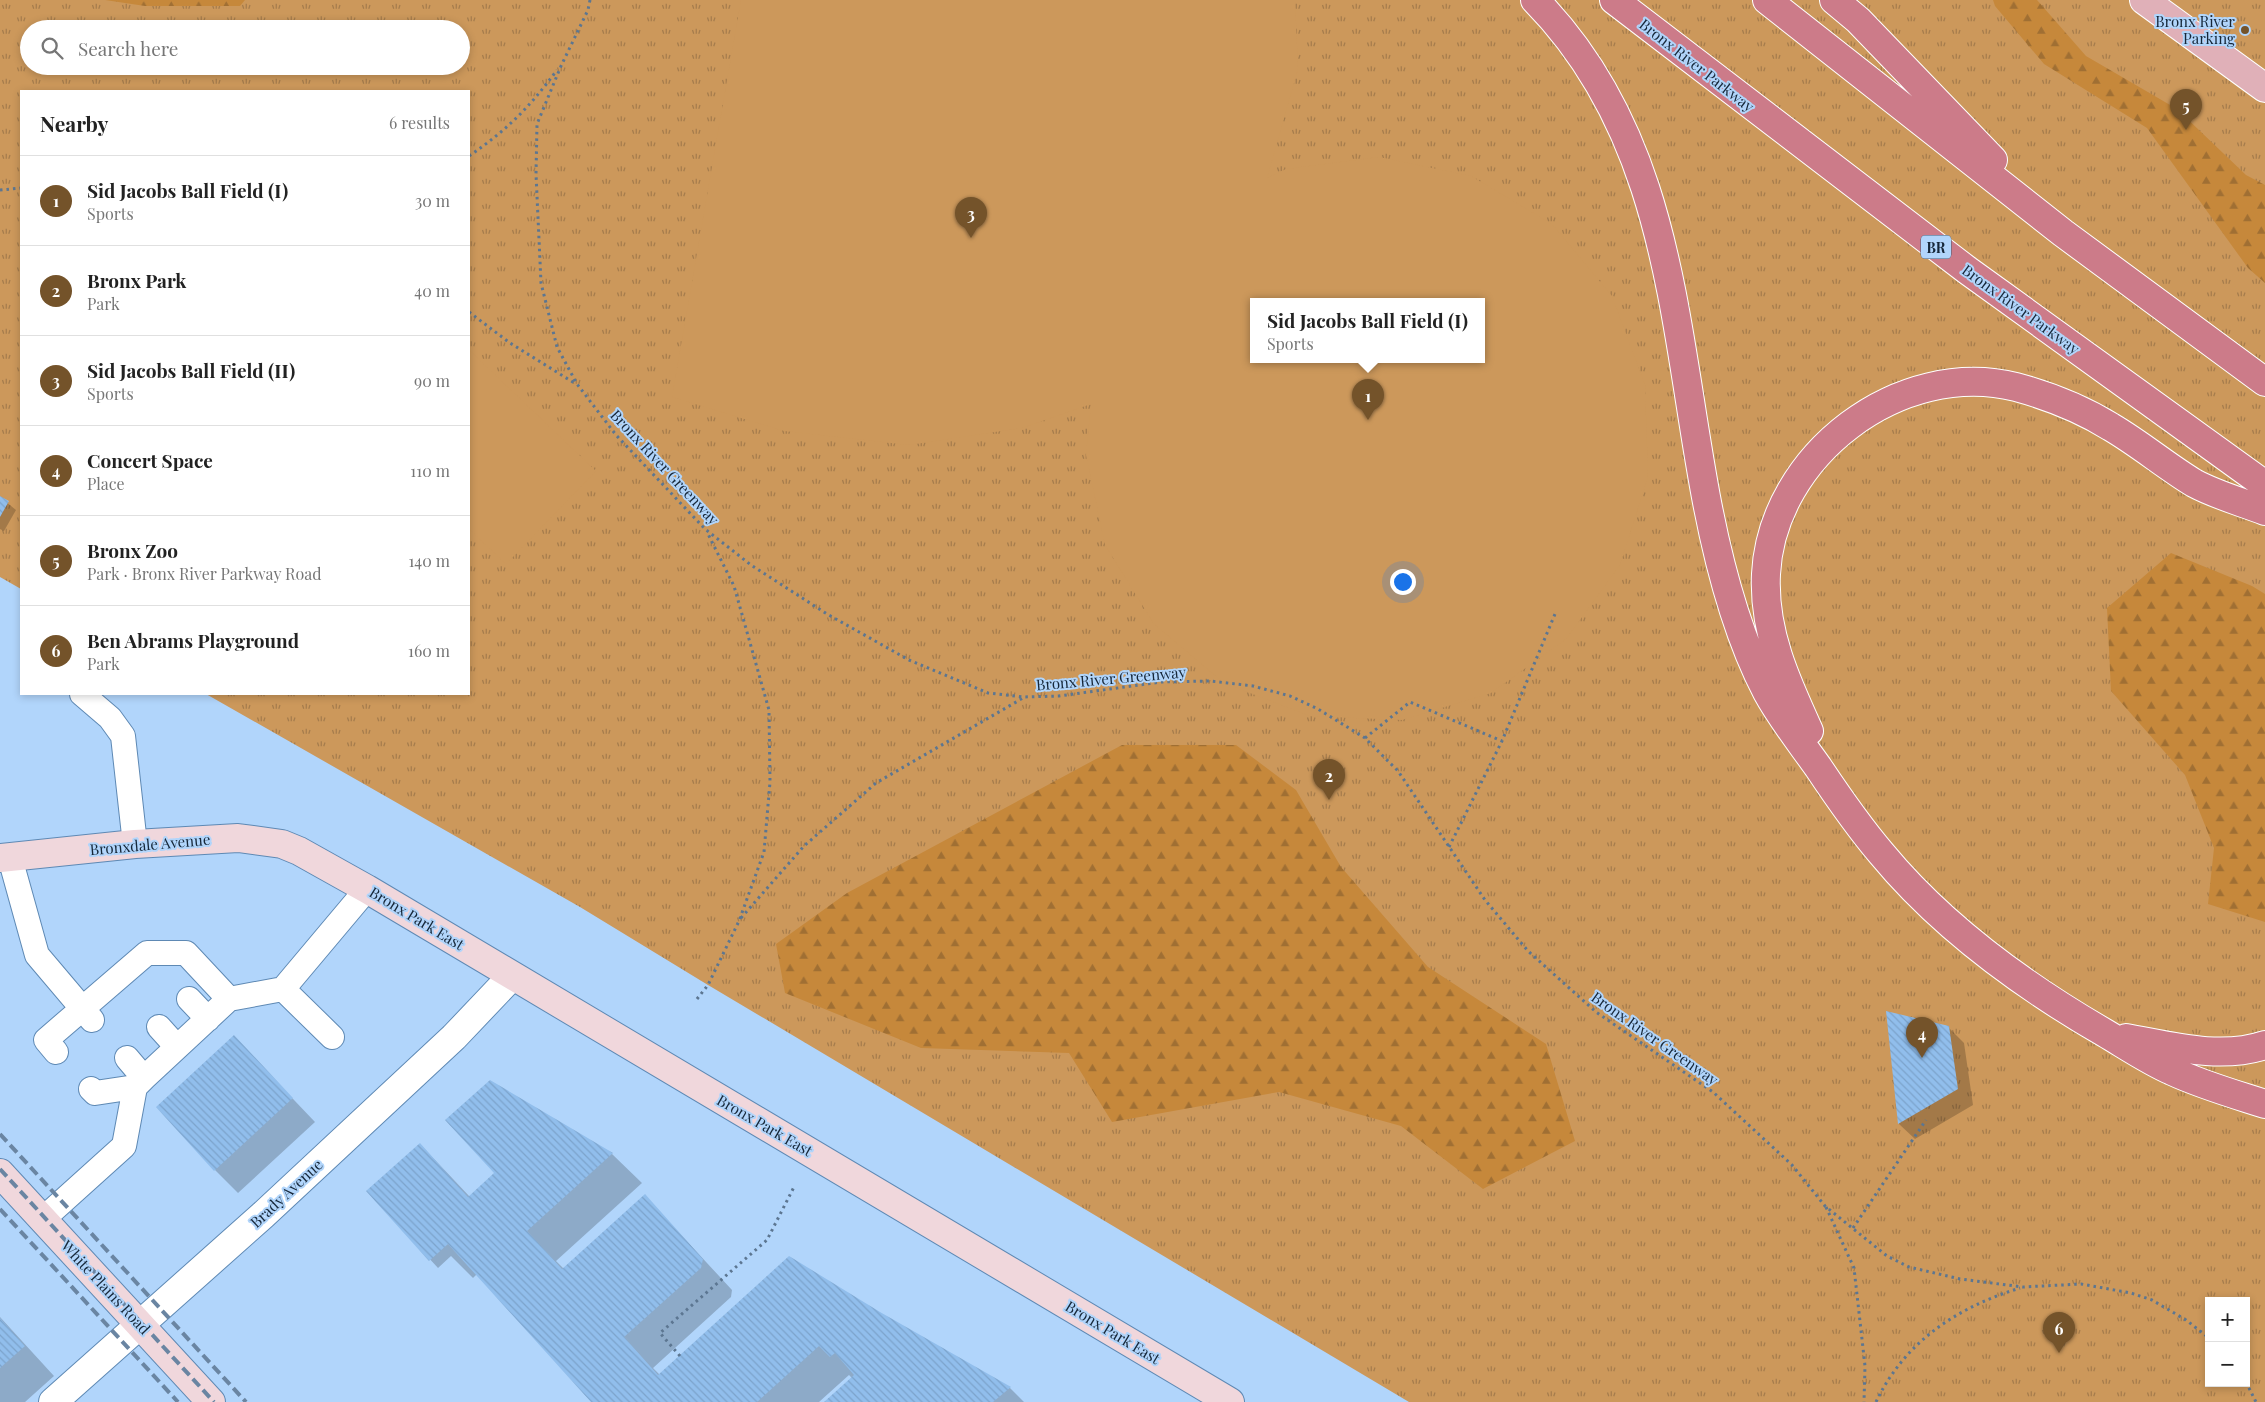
<!DOCTYPE html>
<meta charset="utf-8">
<style>
:root{--surface:#fff;--page:#f2f2f2;--text:#222;--muted:#767676;--line:#e0e0e0;--accent:#74532a}
body{margin:0;font-family:"Playfair Display",serif;background:var(--page);color:var(--text)}
.controls{position:absolute;right:15px;bottom:15px;display:grid;overflow:hidden;border-radius:0px;box-shadow:0 2px 8px #0003}
.controls button{width:45px;height:45px;display:grid;place-items:center;padding:0;border:0;border-bottom:1px solid var(--line);background:var(--surface);color:var(--text);font:25px sans-serif}
.you{position:absolute;left:1402px;top:581px;width:18px;height:18px;margin:-12px;border:4px solid #fff;border-radius:50%;background:#1a73e8;box-shadow:0 0 0 8px #1a73e833}
.badge{display:grid;place-items:center;width:32px;height:32px;border-radius:50%;background:var(--accent);color:#fff;font-size:16px;font-weight:700}
.pin{position:absolute;translate:-50% -41px;filter:drop-shadow(0 1px 2px #0008)}
.pin::after{content:'';position:absolute;top:26px;width:18px;height:15px;background:inherit;clip-path:polygon(0 0,100% 0,50% 100%)}
.popup{position:absolute;left:1250px;top:298px;width:235px;height:65px;box-sizing:border-box;display:grid;place-content:center;border-radius:0px;background:var(--surface);filter:drop-shadow(0 1px 4px #0005);font-size:16px;white-space:nowrap;color:var(--muted)}
.popup b{font-size:19px;color:var(--text)}
.popup::after{content:'';position:absolute;left:50%;top:100%;margin-left:-10px;border:10px solid transparent;border-top-color:var(--surface)}
.list{margin:0;padding:0;list-style:none}
h2{display:flex;justify-content:space-between;align-items:center;height:65px;margin:0;padding:0 20px;font-size:21px}
h2 small{font-size:16px;font-weight:400;color:var(--muted)}
.list li{display:grid;grid-template-columns:32px 1fr auto;gap:15px;align-items:center;box-sizing:border-box;height:90px;padding:0 20px;border-top:1px solid var(--line)}
.list b{display:block;font-size:19px;white-space:nowrap}
.list p{margin:0;font-size:16px;white-space:nowrap;color:var(--muted)}
.list em{font-size:16px;font-style:normal;color:var(--muted)}
.icon{flex:none;width:28px;height:28px;fill:none;stroke:currentColor;stroke-width:2;stroke-linecap:round;stroke-linejoin:round}
.map{position:relative;flex:none;width:2265px;height:1402px;overflow:hidden}
.search{position:absolute;background:var(--surface);box-shadow:0 2px 8px #0003;left:20px;top:20px;width:450px;height:55px;display:flex;align-items:center;gap:12px;box-sizing:border-box;padding:0 18px;border-radius:28px;color:var(--muted);font-size:19px}
.panel{position:absolute;background:var(--surface);box-shadow:0 2px 8px #0003;left:20px;top:90px;width:450px;height:605px;border-radius:0px}
.map>svg:first-child{display:block}
</style>
<div class="map">
<svg width="2265" height="1402" viewBox="0 0 2265 1402">
<defs>
<pattern id="grass-tufts" width="24" height="20" patternUnits="userSpaceOnUse" patternTransform="scale(1.25)"><rect width="24" height="20" fill="#cc985b"/><path d="M3 7l-1-3M5 7V3M7 7l1-3M15 17l-1-3M17 17v-4M19 17l1-3" fill="none" stroke="#a57c4c"/></pattern>
<pattern id="forest-firs" width="22" height="20" patternUnits="userSpaceOnUse" patternTransform="scale(1.25)"><rect width="22" height="20" fill="#c6883b"/><path d="M5 1l3.5 6h-7zM16 11l3.5 6h-7z" fill="#a06f33"/></pattern>
<pattern id="building-back-hatch" width="6" height="6" patternUnits="userSpaceOnUse" patternTransform="scale(1.25)"><rect width="6" height="6" fill="#91beec"/><path d="M-1 5l2 2M0 0l6 6M5-1l2 2" fill="none" stroke="#7ca3cb"/></pattern>
</defs>
<rect width="100%" height="100%" fill="#b1d5fb"/>
<path fill="url(#grass-tufts)" fill-rule="evenodd" d="M0 0H2265V1402H1409L708 985 580 907 206 694H469V91H21V589L0 577ZM29 29H461V66H29ZM1254 301H1482V359H1254ZM2209 1301H2246V1383H2209Z"/>
<path fill="url(#forest-firs)" d="M105 0H245L240 6H145Z
M1993 0H2037L2086 56 2177 109 2246 175 2265 185V283L2248 268 2147 128 2044 64 1995 6Z
M2171 553 2252 586 2265 594V922L2208 904 2214 848 2185 775 2111 691 2107 608Z
M1122 745H1236L1296 790 1341 867 1428 967 1546 1044 1575 1141 1483 1189 1401 1126 1279 1092 1112 1122 1069 1053 921 1048 785 993 776 944 847 893Z"/>
<path fill="#cc985b" fill-rule="evenodd" d="M741 0H1295L1298 69 1267 178 1286 169 1379 157 1471 176 1552 224 1612 296 1645 385 1648 477 1620 565 1566 639 1491 693 1402 720 1310 716 1224 683 1154 624 1105 545 1086 455 1091 404 1022 428 909 445 784 431 672 397ZM1482 301V359H1254V301Z
M469 350 596 471 506 564 469 529Z"/>
<path fill="#0003" d="M0 497 16 510 4 531 0 529Z
M1887 1013 1948 1027 1964 1043 1973 1105 1915 1139 1899 1124Z
M234 1037 315 1122 238 1193 215 1170Z
M490 1081 612 1154 642 1183 556 1261 564 1269 645 1196 732 1290 731 1297 653 1368 660 1375 879 1313 1010 1388 1024 1402H826L852 1378 849 1375 819 1402H593L477 1274 473 1278 451 1256 438 1268 368 1192 420 1144 470 1197 496 1173Z
M0 1317 54 1376 25 1402H0Z"/>
<path fill="url(#building-back-hatch)" d="M0 496 9 501 0 517Z
M1886 1011 1949 1026 1958 1089 1898 1124Z
M234 1035 293 1098 214 1171 156 1107Z
M490 1080 613 1153 527 1231 562 1269 645 1194 703 1259 701 1268 624 1337 658 1375 789 1256 880 1312 1011 1387 993 1402H824L854 1375 835 1353 830 1357 819 1346 757 1402H591L448 1244 429 1261 366 1191 420 1143 468 1197 494 1173 445 1120Z
M0 1318 25 1346 0 1368Z"/>
<g fill="none" stroke-linecap="round" stroke-linejoin="round">
<g stroke="#5e89b4" stroke-width="26">
<path id="lane" d="M82 694 110 718 123 736 135 844
M10 858 37 955 92 1020
M189 999 208 1019
M159 1027 177 1047
M332 1037 283 989 367 889
M56 1052 46 1040 147 953H186L229 999
M127 1058 144 1078
M91 1089 95 1093 135 1087
M43 1219 124 1146 135 1087 144 1078 229 999 283 989"/>
</g>
<g stroke="#5e89b4" stroke-width="30">
<path id="street" d="M53 1402 263 1215 454 1037 512 976"/>
</g>
<g stroke="#5e89b4" stroke-width="30">
<path id="secondary" d="M0 858 135 844 238 838 282 844 299 851 367 889 1230 1402
M0 1173 211 1402"/>
</g>
<g stroke="#fff" stroke-width="30">
<path id="primary" d="M2144 0 2265 88"/>
</g>
<g stroke="#fff" stroke-width="30">
<path id="highway" d="M1535 0C1669 136 1673 321 1706 497 1718 561 1737 635 1767 692 1781 718 1801 743 1818 767 1838 797 1858 826 1881 853 1942 927 2022 985 2105 1033 2127 1046 2149 1061 2172 1071 2202 1085 2234 1094 2265 1104
M1614 0 1967 270 2265 485
M1767 0 2063 233 2265 382
M1834 0 1858 20 1993 160
M1809 731C1786 681 1763 631 1766 574 1772 455 1900 358 2016 387 2049 396 2082 409 2111 427 2140 444 2166 466 2194 483 2216 495 2242 502 2265 511
M2126 1038C2171 1046 2220 1060 2265 1045"/>
</g>
<path stroke="#5c7691" stroke-width="3" stroke-dasharray="2.5 4" stroke-linecap="butt" d="M590 0 588 10 561 66 537 124 536 174 541 283 557 347 577 384 616 435 705 529 751 565 827 614 909 660 988 693 1023 697 1059 696 1161 682 1210 681 1253 686 1290 696 1318 709 1365 738 1398 771 1485 900 1528 951 1596 1012 1713 1092 1792 1165 1825 1206 1887 1256 1909 1267 1960 1279 2023 1287 2081 1284 2131 1293 2152 1300 2186 1320 2209 1338
M469 156C507 130 529 108 557 70
M0 190 21 188
M469 312 510 343 576 384
M1365 738 1410 702 1502 741
M1449 847 1502 741 1555 614
M741 918 804 846 876 783 1023 698
M697 999 708 985 739 921 764 852 770 782 769 710 734 586 707 532
M1826 1207 1854 1268 1865 1366 1864 1402
M1853 1228 1926 1120
M680 1356 660 1333 767 1240 795 1185
M2246 1382 2256 1402
M1876 1402C1905 1341 1958 1307 2020 1288"/>
<use href="#lane" stroke="#fff" stroke-width="24"/>
<use href="#street" stroke="#fff" stroke-width="28"/>
<use href="#secondary" stroke="#f0d7dc" stroke-width="28"/>
<use href="#primary" stroke="#e0b0b8" stroke-width="28"/>
<use href="#highway" stroke="#cc7b89" stroke-width="28"/>
<path stroke="#6a85a2" stroke-width="4" stroke-dasharray="10 5" stroke-linecap="butt" d="M0 1134 246 1402
M0 1169 214 1402
M0 1209 178 1402"/>
</g>
<circle fill="#74532a" stroke="#b1d5fb" stroke-width="2" cx="2245" cy="30" r="5"/>
<g text-anchor="middle" dominant-baseline="central" stroke-width="4" stroke-linejoin="round" paint-order="stroke">
<rect fill="#b1d5fb" stroke="#445b73" stroke-width="1" x="1921" y="235.5" width="30" height="23" rx="4"/>
<g font-size="14" font-weight="bold" fill="#162739">
<text x="1936" y="247">BR</text>
</g>
<g font-size="15" fill="#162739" stroke="#b1d5fb" text-anchor="end">
<text x="2235" y="21">Bronx River<tspan x="2235" dy="17">Parking</tspan></text>
</g>
<g font-size="15" fill="#162739" stroke="#b1d5fb">
<text transform="translate(1697 65) rotate(38)">Bronx River Parkway</text>
<text transform="translate(2021 309) rotate(36)">Bronx River Parkway</text>
<text transform="translate(665 467) rotate(47)">Bronx River Greenway</text>
<text transform="translate(1111 678) rotate(-5)">Bronx River Greenway</text>
<text transform="translate(150 844) rotate(-5)">Bronxdale Avenue</text>
<text transform="translate(417 918) rotate(31)">Bronx Park East</text>
<text transform="translate(1655 1038) rotate(35)">Bronx River Greenway</text>
<text transform="translate(765 1125) rotate(30)">Bronx Park East</text>
<text transform="translate(286 1193) rotate(-43)">Brady Avenue</text>
<text transform="translate(106 1287) rotate(47)">White Plains Road</text>
<text transform="translate(1113 1332) rotate(31)">Bronx Park East</text>
</g>
</g>
</svg>
<div class="controls">
<button>+</button>
<button>−</button>
</div>
<div class="you"></div>
<div class="pin badge" style="left:1368px;top:420px">1</div>
<div class="popup"><b>Sid Jacobs Ball Field (I)</b>Sports</div>
<div class="pin badge" style="left:1329px;top:800px">2</div>
<div class="pin badge" style="left:971px;top:238px">3</div>
<div class="pin badge" style="left:1922px;top:1058px">4</div>
<div class="pin badge" style="left:2186px;top:130px">5</div>
<div class="pin badge" style="left:2059px;top:1353px">6</div>
<div class="search"><svg class="icon" aria-label="search" viewBox="0 0 24 24"><circle cx="10" cy="10" r="6"/><path d="M15 15l6 6"/></svg>Search here</div>
<section class="panel">
<h2>Nearby<small>6 results</small></h2>
<ul class="list">
<li><span class="badge">1</span><div><b>Sid Jacobs Ball Field (I)</b><p>Sports</p></div><em>30 m</em></li>
<li><span class="badge">2</span><div><b>Bronx Park</b><p>Park</p></div><em>40 m</em></li>
<li><span class="badge">3</span><div><b>Sid Jacobs Ball Field (II)</b><p>Sports</p></div><em>90 m</em></li>
<li><span class="badge">4</span><div><b>Concert Space</b><p>Place</p></div><em>110 m</em></li>
<li><span class="badge">5</span><div><b>Bronx Zoo</b><p>Park · Bronx River Parkway Road</p></div><em>140 m</em></li>
<li><span class="badge">6</span><div><b>Ben Abrams Playground</b><p>Park</p></div><em>160 m</em></li>
</ul>
</section>
</div>
